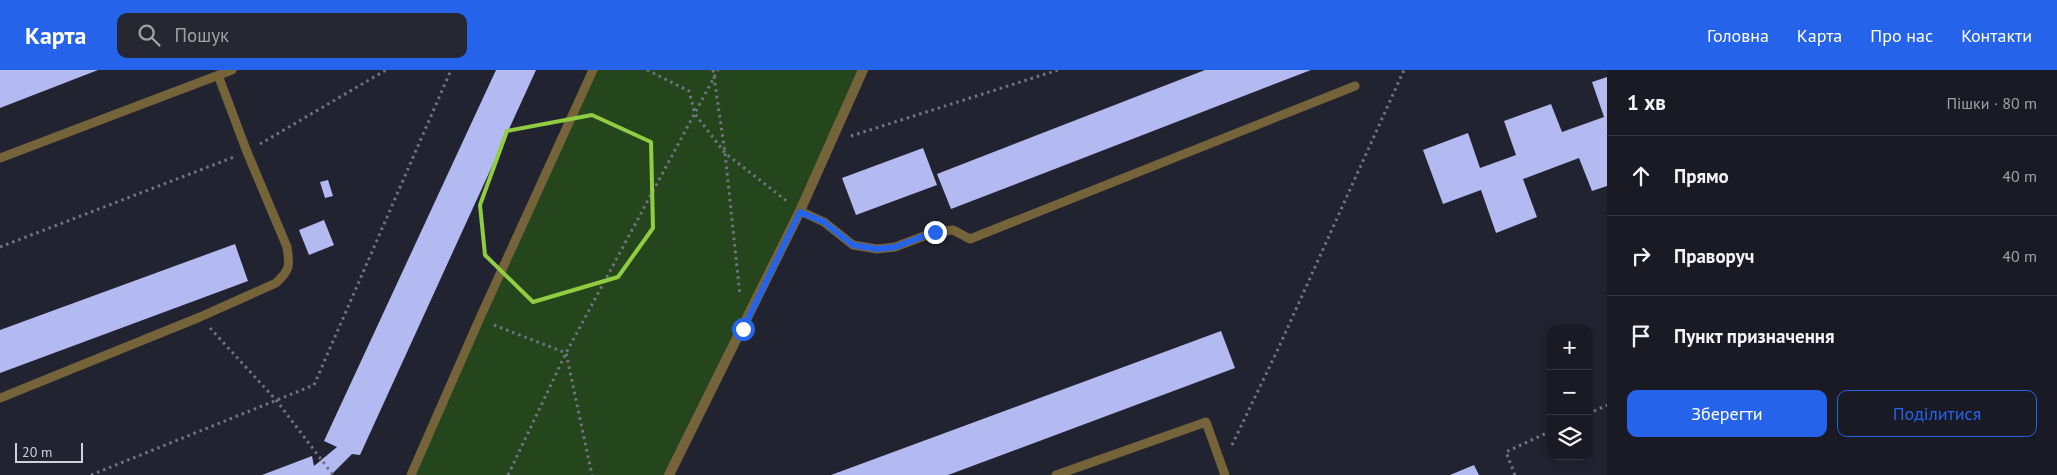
<!DOCTYPE html>
<html lang="uk">
<meta charset="utf-8">
<style>
:root{--surface:#1a1a25;--page:#272732;--text:#f1f3f6;--muted:#9fa1a7;--line:#383842;--accent:#2563eb}
body{margin:0;font-family:"PT Sans",sans-serif;background:var(--page);color:var(--text)}
.controls{position:absolute;right:15px;bottom:15px;display:grid;overflow:hidden;border-radius:10px;box-shadow:0 2px 8px #0003}
.controls button{width:45px;height:45px;display:grid;place-items:center;padding:0;border:0;border-bottom:1px solid var(--line);background:var(--surface);color:var(--text);font:25px sans-serif}
.scale{position:absolute;left:15px;bottom:12px;width:68px;box-sizing:border-box;padding-left:5px;border:2px solid #d0d1da;border-top:0;font-size:14px;line-height:18px;white-space:nowrap;color:#d0d1da;-webkit-text-stroke:4px #222331;paint-order:stroke}
.stop{position:absolute;width:15px;height:15px;margin:-11px;border:4px solid #2563eb;border-radius:50%;background:#fff}
.stop.end{background:#2563eb;border-color:#fff;box-shadow:0 1px 5px #0008}
.list{margin:0;padding:0;list-style:none}
h2{display:flex;justify-content:space-between;align-items:center;height:65px;margin:0;padding:0 20px;font-size:21px}
h2 small{font-size:16px;font-weight:400;color:var(--muted)}
.list li{display:grid;grid-template-columns:32px 1fr auto;gap:15px;align-items:center;box-sizing:border-box;height:80px;padding:0 20px;border-top:1px solid var(--line)}
.list b{display:block;font-size:19px;white-space:nowrap}
.list em{font-size:16px;font-style:normal;color:var(--muted)}
.actions{display:flex;gap:10px;padding:15px 20px}
.actions a{flex:1;padding:11px 0;border:1px solid var(--accent);border-radius:10px;text-align:center;font-size:18px;color:var(--accent)}
.actions .main{background:var(--accent);color:#fff}
.icon{flex:none;width:28px;height:28px;fill:none;stroke:currentColor;stroke-width:2;stroke-linecap:round;stroke-linejoin:round}
.map{position:relative;flex:none;width:1607px;height:405px;overflow:hidden}
header{display:flex;align-items:center;gap:30px;box-sizing:border-box;height:70px;padding:0 25px;background:var(--accent);color:#fff}
header strong{font-size:24px}
nav{display:flex;gap:28px;margin-inline-start:auto;font-size:18px}
.search{width:350px;height:45px;background:var(--page);display:flex;align-items:center;gap:12px;box-sizing:border-box;padding:0 18px;border-radius:10px;color:var(--muted);font-size:19px}
main{display:flex}
aside{flex:1;background:var(--surface)}
.map>svg:first-child{display:block}
</style>
<header>
<strong>Карта</strong>
<div class="search"><svg class="icon" aria-label="search" viewBox="0 0 24 24"><circle cx="10" cy="10" r="6"/><path d="M15 15l6 6"/></svg>Пошук</div>
<nav><a>Головна</a><a>Карта</a><a>Про нас</a><a>Контакти</a></nav>
</header>
<main>
<div class="map">
<svg width="1607" height="405" viewBox="0 0 1607 405">
<rect width="100%" height="100%" fill="#222331"/>
<path fill="#25451d" d="M593 0H863L669 405H411Z"/>
<path fill="#b3baf2" d="M0 0H98L0 38Z
M496 0H536L360 385 352 384 331 405H262L312 386 314 396 337 377 324 371Z
M1205 0H1311L951 139 937 104Z
M1607 7V116L1592 121 1579 88 1523 109 1537 147 1496 163 1481 120 1443 134 1423 80 1468 63 1480 98 1516 85 1504 51 1551 34 1562 62 1604 47 1592 12Z
M923 78 937 115 856 145 842 108Z
M328 110 333 126 325 128 320 112Z
M324 150 334 175 309 185 299 160Z
M235 174 248 211 0 303V260Z
M1221 261 1235 298 983 392 948 405H831Z
M1474 395 1479 405H1450Z"/>
<g fill="none" stroke-linecap="round" stroke-linejoin="round">
<path stroke="#737480" stroke-width="3" stroke-dasharray="2.5 4" stroke-linecap="butt" d="M647 0 689 21 695 44 725 83 788 132
M713 0 725 83 740 226
M851 66 1058 0
M260 74 386 0
M0 177 234 87
M494 255 566 283 592 405
M210 258 276 330 333 405
M1588 344 1607 335
M1232 375 1278 279 1404 0
M91 405 314 315 451 0
M508 405 566 283 718 0
M1515 405 1506 382 1551 361"/>
<path stroke="#75633a" stroke-width="9" d="M0 88 232 0
M800 141 824 152 853 175 877 179 895 177 935 162 953 160 970 169 1355 16
M0 328 200 247 276 213C290 200 290 196 287 177L247 82 218 5
M411 405 479 250 593 0
M1056 405 1206 352 1225 405"/>
<path stroke="#75633a" stroke-width="10" d="M669 405 800 141 863 0"/>
</g>
<g fill="none" stroke-linecap="round" stroke-linejoin="round">
<path stroke="#2563eb" stroke-width="6" d="M743 259 800 142 824 152 853 175 877 179 895 177 935 162"/>
</g>
<path fill="none" stroke="#90cd40" stroke-width="4" stroke-linejoin="round" d="M592 45 651 72 653 158 618 207 533 232 485 185 480 135 507 61Z"/>
</svg>
<div class="controls">
<button>+</button>
<button>−</button>
<button><svg class="icon" aria-label="layers" viewBox="0 0 24 24"><path d="M12 4l9 5-9 5-9-5zM3 14l9 5 9-5"/></svg></button>
</div>
<div class="scale">20 m</div>
<div class="stop" style="left:743px;top:259px"></div>
<div class="stop end" style="left:935px;top:162px"></div>
</div>
<aside>
<h2>1 хв<small>Пішки · 80 m</small></h2>
<ul class="list">
<li><svg class="icon" aria-label="ahead" viewBox="0 0 24 24"><path d="M12 20V5M6 11l6-6 6 6"/></svg><div><b>Прямо</b></div><em>40 m</em></li>
<li><svg class="icon" aria-label="right" viewBox="0 0 24 24"><path d="M7 20v-9h11M14 6l5 5-5 5"/></svg><div><b>Праворуч</b></div><em>40 m</em></li>
<li><svg class="icon" aria-label="arrive" viewBox="0 0 24 24"><path d="M6 21V4h12l-3 4 3 4H6"/></svg><div><b>Пункт призначення</b></div></li>
</ul>
<div class="actions"><a class="main">Зберегти</a><a>Поділитися</a></div>
</aside>
</main>
